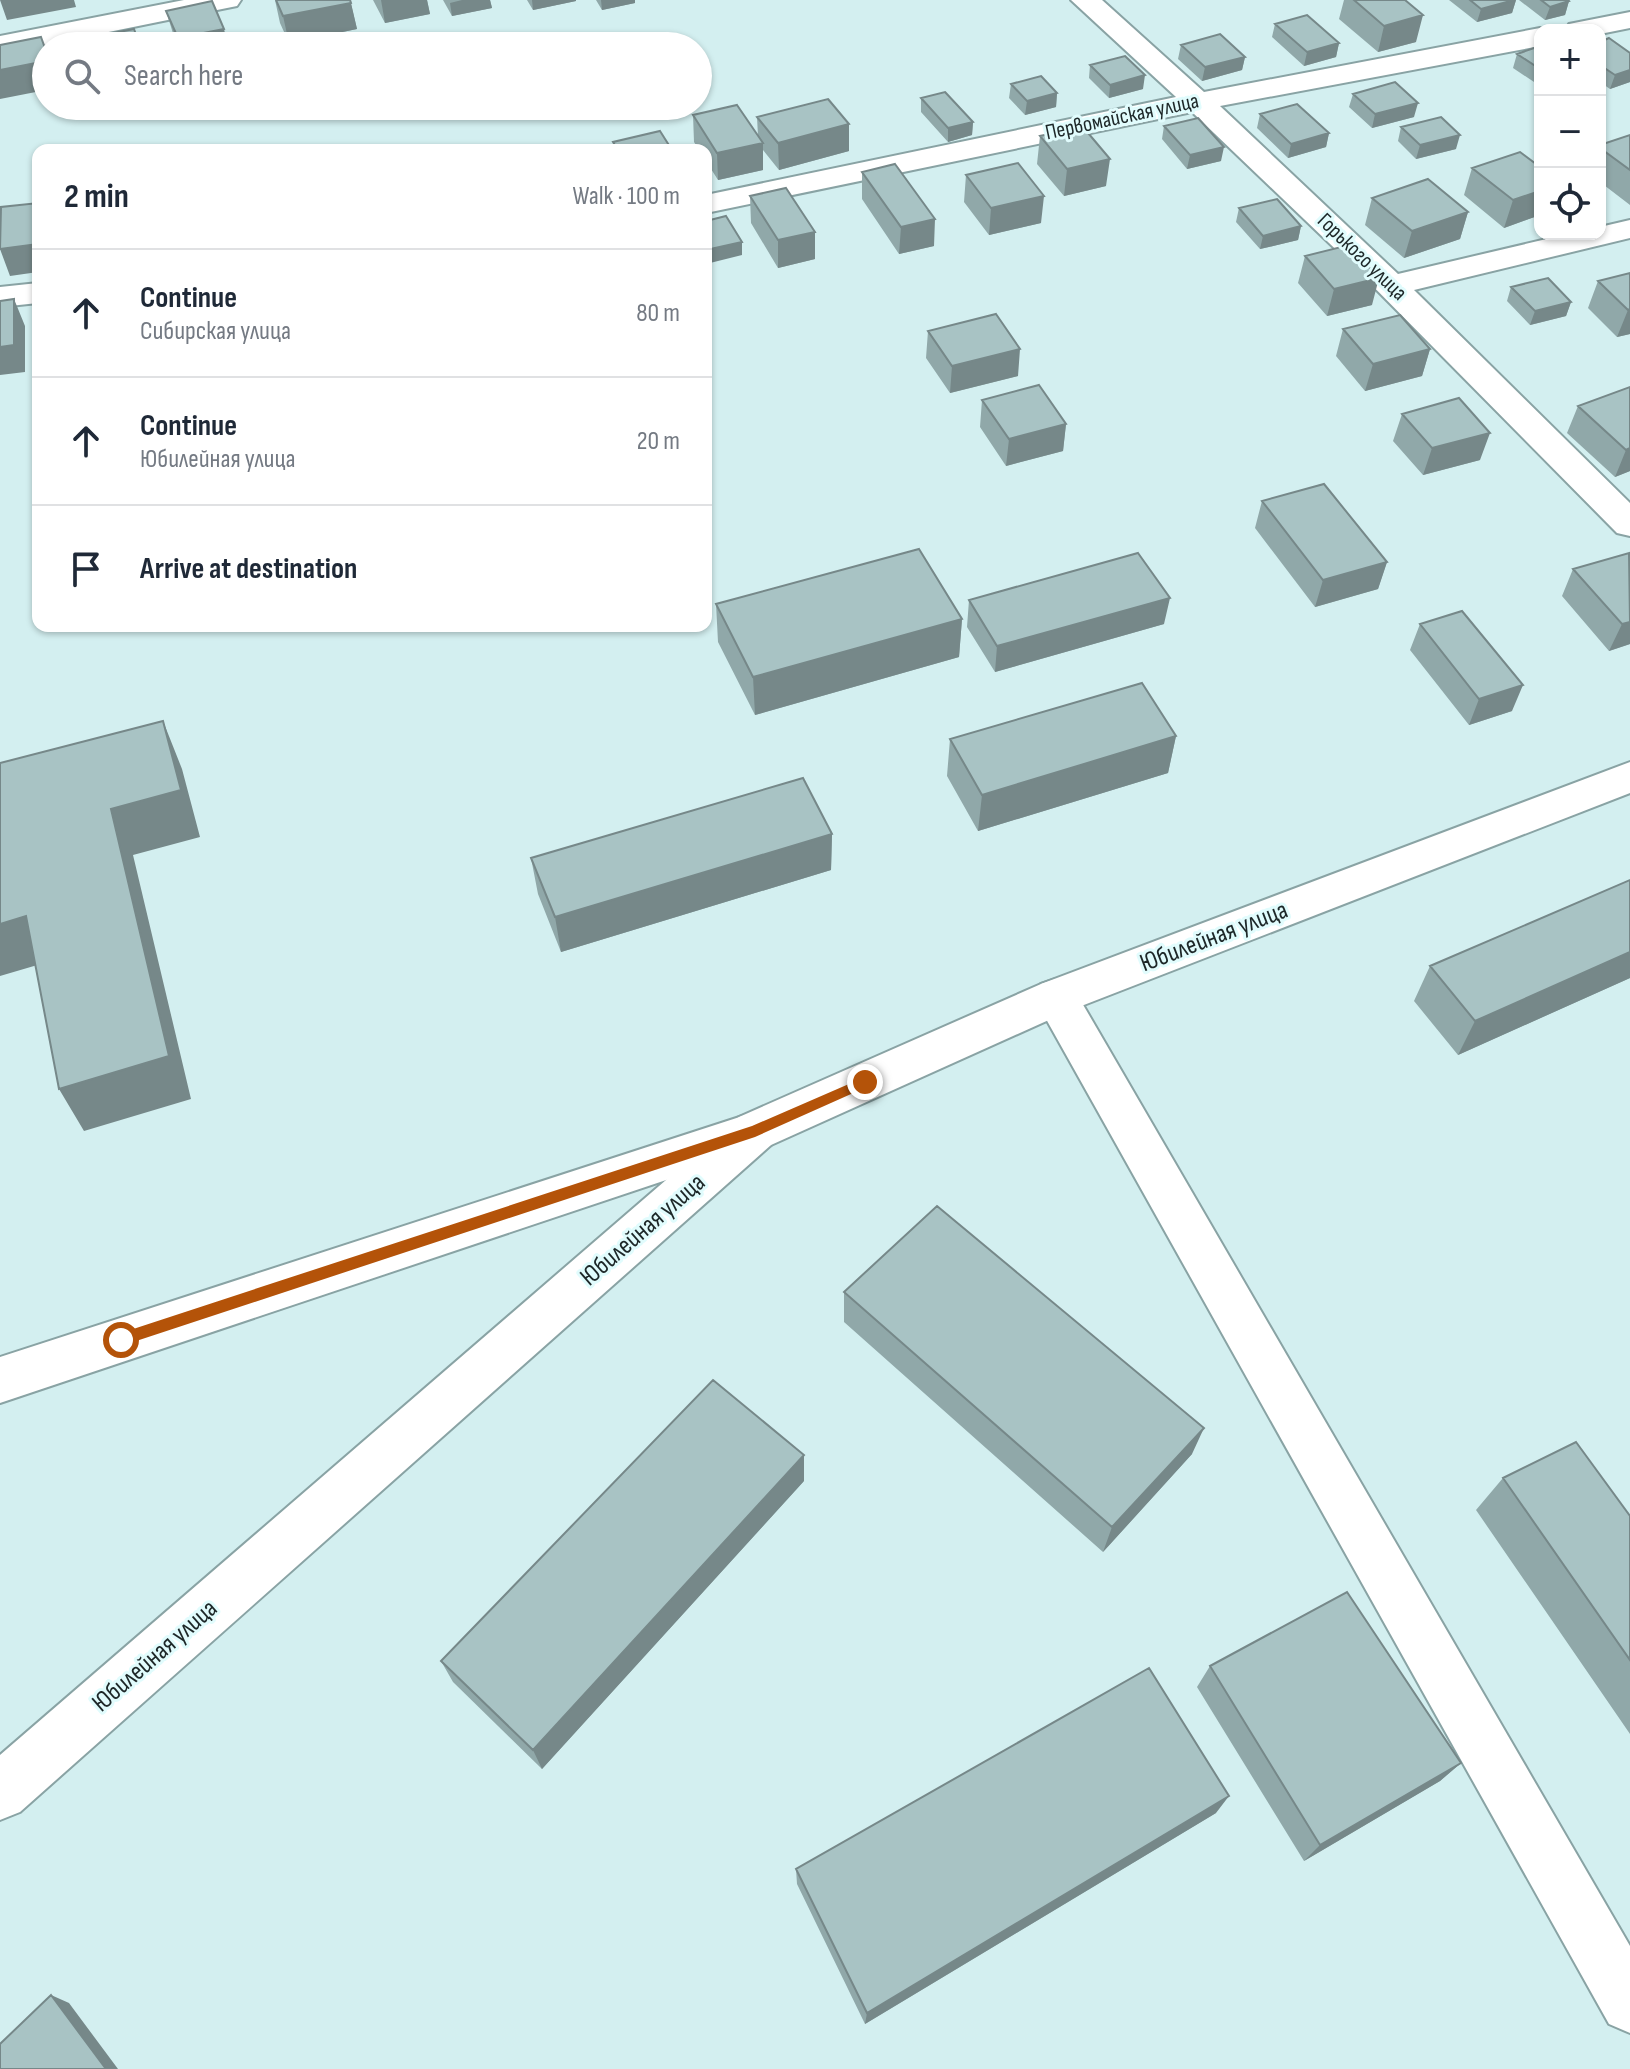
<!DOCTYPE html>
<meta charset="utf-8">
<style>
:root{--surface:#fff;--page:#f2f2f3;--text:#1f2937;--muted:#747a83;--line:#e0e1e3}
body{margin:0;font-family:"Sofia Sans Condensed",sans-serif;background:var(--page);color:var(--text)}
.controls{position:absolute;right:24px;top:24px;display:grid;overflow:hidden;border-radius:16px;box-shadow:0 2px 6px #0004}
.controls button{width:72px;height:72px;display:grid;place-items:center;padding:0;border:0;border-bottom:2px solid var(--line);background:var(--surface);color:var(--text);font:40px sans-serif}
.stop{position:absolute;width:24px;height:24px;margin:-18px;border:6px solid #b45309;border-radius:50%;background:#fff}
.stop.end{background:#b45309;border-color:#fff;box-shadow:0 2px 8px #0008}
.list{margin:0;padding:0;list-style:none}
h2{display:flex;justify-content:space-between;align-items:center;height:104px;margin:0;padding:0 32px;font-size:34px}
h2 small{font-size:26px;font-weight:400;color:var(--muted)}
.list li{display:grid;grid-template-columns:52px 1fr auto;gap:24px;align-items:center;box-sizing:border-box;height:128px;padding:0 32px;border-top:2px solid var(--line)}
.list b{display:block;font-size:30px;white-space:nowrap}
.list p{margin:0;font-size:26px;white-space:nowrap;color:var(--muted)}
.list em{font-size:26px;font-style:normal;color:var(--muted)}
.icon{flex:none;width:44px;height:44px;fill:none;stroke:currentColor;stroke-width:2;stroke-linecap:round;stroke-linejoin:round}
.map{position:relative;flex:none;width:1630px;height:2069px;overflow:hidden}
.search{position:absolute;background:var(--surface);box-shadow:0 2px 6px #0004;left:32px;top:32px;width:680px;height:88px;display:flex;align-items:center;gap:20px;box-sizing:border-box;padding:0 28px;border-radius:44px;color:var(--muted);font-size:30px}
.panel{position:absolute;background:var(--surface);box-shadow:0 2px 6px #0004;left:32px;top:144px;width:680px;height:488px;border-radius:16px}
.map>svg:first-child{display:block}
</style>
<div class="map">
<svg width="1630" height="2069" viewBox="0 0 1630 2069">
<rect width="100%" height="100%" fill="#d3eff0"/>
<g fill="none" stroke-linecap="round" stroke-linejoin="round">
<g stroke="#89a3a4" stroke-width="4">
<path id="street" d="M184 0H241L237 6 227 8 0 54V36Z
M1071 0H1102L1204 92 1540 28 1546 30H1540V46L1220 106 1398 274 1568 234H1600V227L1630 220V238L1414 290 1630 503V536L1617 533 1351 264 1192 112 706 213V195L1176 97Z
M1630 12V28L1600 34V30H1565L1569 24Z
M38 283V303L0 307V287Z
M1056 979 1071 984 1630 1946V2033L1609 2024 1041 1010 1034 997 1041 984Z
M755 1112 771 1117 778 1131 771 1145 0 1403V1357Z"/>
</g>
<g stroke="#89a3a4" stroke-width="4">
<path id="secondary" d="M1630 762V793L1071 1010 771 1145 20 1812 0 1820V1755L739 1117 1041 984Z"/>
</g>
<use href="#street" fill="#fff" fill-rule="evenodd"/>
<use href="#secondary" fill="#fff" fill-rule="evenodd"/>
</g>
<path fill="#90a8a9" d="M275 0H350L357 29 289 43 280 23Z
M373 0H427L430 14 385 23Z
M443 0H490L492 8 452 16Z
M527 0H576V1L533 10Z
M596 0H635V3L602 10Z
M1344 0H1405L1416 42 1378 52 1339 19Z
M1449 0H1516L1512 13 1477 22Z
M1519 0H1568L1569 1 1565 15 1545 20Z
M166 11 228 46H177Z
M1275 24 1339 43 1336 57 1304 66 1272 37Z
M1600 42 1630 53V82L1610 89 1600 82Z
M1181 45 1245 57 1242 70 1202 81 1178 59Z
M1540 46V86L1513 68 1517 54Z
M1090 65 1143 89 1109 98 1089 78Z
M1011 84 1057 93 1056 107 1025 115 1009 98Z
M1353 94 1414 117 1372 128 1349 107Z
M921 98 973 122 972 135 948 142 921 112Z
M1260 114 1329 133 1326 147 1288 158 1257 128Z
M693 115 758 136 757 117 849 124V151L779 170 763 150V170L718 180 706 161V150H699L694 142Z
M1164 126 1221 161 1187 169 1162 139Z
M1401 127 1456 149 1416 159 1398 141Z
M1630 135V205L1600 182V145Z
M1040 136 1106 186 1064 196 1037 164Z
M1540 167V215L1504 228 1464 195 1472 168Z
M862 172 934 246 899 254 862 199Z
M966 175 1041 223 989 235 964 202Z
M750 196 815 259 778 268 751 223Z
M1372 198 1468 212 1460 239 1404 258 1365 225Z
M1239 208 1301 226 1298 240 1260 249 1236 222Z
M1305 256 1372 305 1327 316 1298 283Z
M1630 273V334L1617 337 1588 308 1598 281Z
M1511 287 1571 302 1566 316 1530 325 1507 301Z
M1343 329 1430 349 1422 376 1365 391 1336 356Z
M928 331 1018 376 950 393 926 358Z
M1630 387V471L1615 477 1567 433 1578 406Z
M982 400 1066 424 1063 451 1006 466 980 427Z
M1402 414 1480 460 1423 475 1393 441Z
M1262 501 1387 562 1378 589 1315 607 1255 528Z
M1630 553V644L1609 651 1562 596 1573 569Z
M969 600 1164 624 995 672 967 627Z
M716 604 962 619 959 657 755 715 718 642Z
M1420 624 1512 711 1469 725 1410 650Z
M1176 736 1168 773 978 831 947 776 950 739Z
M832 834 831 870 561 952 538 894 531 858Z
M1630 880V978L1458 1055 1414 1001 1430 966Z
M844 1292 1192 1454 1103 1552 844 1322Z
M1503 1478 1630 1516V1734L1476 1510Z
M804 1481 542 1769 453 1682 441 1661Z
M1210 1666 1461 1763 1440 1781 1304 1861 1197 1687Z
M1216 1813 865 2024 797 1884 796 1869Z"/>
<path fill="#768889" d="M0 0H74L76 7 7 20Z
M381 0H427L430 14 385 23Z
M462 0H490L492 8 452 16 450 3Z
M532 0H576V1L533 10Z
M601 0H635V3L602 10Z
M1514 0H1516L1512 13 1477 22 1481 9Z
M1569 1 1565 15 1545 20 1550 7Z
M351 3 357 29 289 43 283 16Z
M1423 15 1416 42 1378 52 1384 26Z
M224 29 228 46H180L178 38Z
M1339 43 1336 57 1304 66 1307 52Z
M1245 57 1242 70 1202 81 1205 67Z
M46 61V90L0 99V70Z
M1630 70V82L1610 89 1615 75Z
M1145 75 1143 89 1109 98 1110 85Z
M1057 93 1056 107 1025 115 1027 101Z
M1418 103 1414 117 1372 128 1375 114Z
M973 122 972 135 948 142V128Z
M849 124V151L779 170 778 143Z
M1329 133 1326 147 1288 158 1291 144Z
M1460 135 1456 149 1416 159 1420 145Z
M763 143V170L718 180 717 153Z
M1224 147 1221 161 1187 169 1190 155Z
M1110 159 1106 186 1064 196 1067 169Z
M1540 191V215L1504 228 1513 200Z
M1044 196 1041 223 989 235 991 208Z
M1468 212 1460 239 1404 258 1412 231Z
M935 219 934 246 899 254 901 227Z
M1301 226 1298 240 1260 249 1263 236Z
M815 232V259L778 268V240Z
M742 242V255L706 264V250Z
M38 244V272L10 276 0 249Z
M1379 278 1372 305 1327 316 1334 289Z
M14 299 25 326V372L0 375V347Z
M1571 302 1566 316 1530 325 1535 311Z
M1630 309V334L1617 337 1628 310Z
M1020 349 1018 376 950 393 952 366Z
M1430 349 1422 376 1365 391 1373 364Z
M1066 424 1063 451 1006 466 1009 439Z
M1490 433 1480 460 1423 475 1432 448Z
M1630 448V471L1615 477 1626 450Z
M1387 562 1378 589 1315 607 1323 580Z
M1170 598 1164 624 995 672 997 646Z
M962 619 959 657 755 715 753 677Z
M1630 622V644L1609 651 1622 624Z
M1523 685 1512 711 1469 725 1479 699Z
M163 721 182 769 200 837 133 855 191 1099 84 1131 59 1089 111 809Z
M1176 736 1168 773 978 831 982 795Z
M832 834 831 870 561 952 555 917Z
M26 916 51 961 0 976V924Z
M1630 952V978L1458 1055 1475 1021Z
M1204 1428 1192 1454 1103 1552 1112 1527Z
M804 1455V1481L542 1769 533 1750Z
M1461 1763 1440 1781 1304 1861 1320 1845Z
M1229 1796 1216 1813 865 2024 867 2013Z
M51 1995 69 2003 118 2069H106Z"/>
<path fill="#a8c3c4" stroke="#768889" stroke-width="2" d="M276 0H350L351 3 283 16Z
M1354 0H1405L1423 15 1384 26Z
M1470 0H1514L1481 9Z
M1541 0H1568L1569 1 1550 7Z
M212 1 224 29 178 38 166 11Z
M1307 15 1339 43 1307 52 1275 24Z
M134 29 140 46H87L84 39Z
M1220 34 1245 57 1205 67 1181 45Z
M41 37 46 51V61L0 70V45Z
M1609 38 1630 53V70L1615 75 1600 65V42Z
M1540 46V69L1517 54Z
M1125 56 1145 75 1110 85 1090 65Z
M1041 76 1057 93 1027 101 1011 84Z
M1395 82 1418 103 1375 114 1353 94Z
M945 92 973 122 948 128 921 98Z
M828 99 849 124 778 143 757 117Z
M1297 104 1329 133 1291 144 1260 114Z
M737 105 763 143 717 153 693 115Z
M1441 117 1460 135 1420 145 1401 127Z
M1198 118 1224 147 1190 155 1164 126Z
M1083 127 1110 159 1067 169 1040 136Z
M660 131 672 150H618L613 142Z
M1630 135V170L1600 148V145Z
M1520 152 1540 167V191L1513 200 1472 168Z
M1018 163 1044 196 991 208 966 175Z
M895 164 935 219 901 227 862 172Z
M1428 179 1468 212 1412 231 1372 198Z
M786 188 815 232 778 240 750 196Z
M1277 199 1301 226 1263 236 1239 208Z
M38 203V244L0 249 1 207Z
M726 216 742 242 706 250V221Z
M1349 245 1379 278 1334 289 1305 256Z
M1630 273V309L1628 310 1598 281Z
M1548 278 1571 302 1535 311 1511 287Z
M14 299V345L0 347V301Z
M996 314 1020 349 952 366 928 331Z
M1400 315 1430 349 1373 364 1343 329Z
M1039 385 1066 424 1009 439 982 400Z
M1630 387V448L1626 450 1578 406Z
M1459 398 1490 433 1432 448 1402 414Z
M1324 484 1387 562 1323 580 1262 501Z
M919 549 962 619 753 677 716 604Z
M1138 553 1170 598 997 646 969 600Z
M1629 553 1630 622 1622 624 1573 569Z
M1462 611 1523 685 1479 699 1420 624Z
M1142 683 1176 736 982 795 950 739Z
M163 721 181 790 111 809 169 1056 59 1089 26 916 0 924V763Z
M803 778 832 834 555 917 531 858Z
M1630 880V952L1475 1021 1430 966Z
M937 1206 1204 1428 1112 1527 844 1292Z
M713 1380 804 1455 533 1750 441 1661Z
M1576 1442 1630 1516V1660L1503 1478Z
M1347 1592 1461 1763 1320 1845 1210 1666Z
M1149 1668 1229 1796 867 2013 796 1869Z
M51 1995 106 2069H0V2044Z"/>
<path fill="#b45309" d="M865 1077 869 1078V1086L755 1137 121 1346 114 1340 121 1333 752 1126Z"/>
<g text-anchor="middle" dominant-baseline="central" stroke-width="6" stroke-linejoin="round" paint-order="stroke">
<g font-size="22" fill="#1d2728" stroke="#e1fcfd">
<text transform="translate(1122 117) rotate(-12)">Первомайская улица</text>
<text transform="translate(1362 257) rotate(44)">Горького улица</text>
</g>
<g font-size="26" fill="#1d2728" stroke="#e1fcfd">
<text transform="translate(1214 937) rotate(-21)">Юбилейная улица</text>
<text transform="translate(643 1230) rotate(-41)">Юбилейная улица</text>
<text transform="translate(155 1656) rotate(-41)">Юбилейная улица</text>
</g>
</g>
</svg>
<div class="controls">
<button>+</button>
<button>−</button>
<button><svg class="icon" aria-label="locate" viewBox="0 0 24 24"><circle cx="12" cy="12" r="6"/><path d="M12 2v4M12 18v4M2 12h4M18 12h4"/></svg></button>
</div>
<div class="stop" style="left:121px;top:1340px"></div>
<div class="stop end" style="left:865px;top:1082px"></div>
<div class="search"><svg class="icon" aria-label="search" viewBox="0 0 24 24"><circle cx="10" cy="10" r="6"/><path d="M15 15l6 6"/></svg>Search here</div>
<section class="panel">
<h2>2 min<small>Walk · 100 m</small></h2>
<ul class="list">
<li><svg class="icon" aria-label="ahead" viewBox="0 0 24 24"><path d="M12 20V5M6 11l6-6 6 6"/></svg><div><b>Continue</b><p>Сибирская улица</p></div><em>80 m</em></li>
<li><svg class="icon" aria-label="ahead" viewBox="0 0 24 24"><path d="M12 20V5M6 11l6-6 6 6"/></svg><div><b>Continue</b><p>Юбилейная улица</p></div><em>20 m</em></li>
<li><svg class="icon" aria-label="arrive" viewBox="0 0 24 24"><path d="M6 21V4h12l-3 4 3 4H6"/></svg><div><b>Arrive at destination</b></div></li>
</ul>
</section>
</div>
